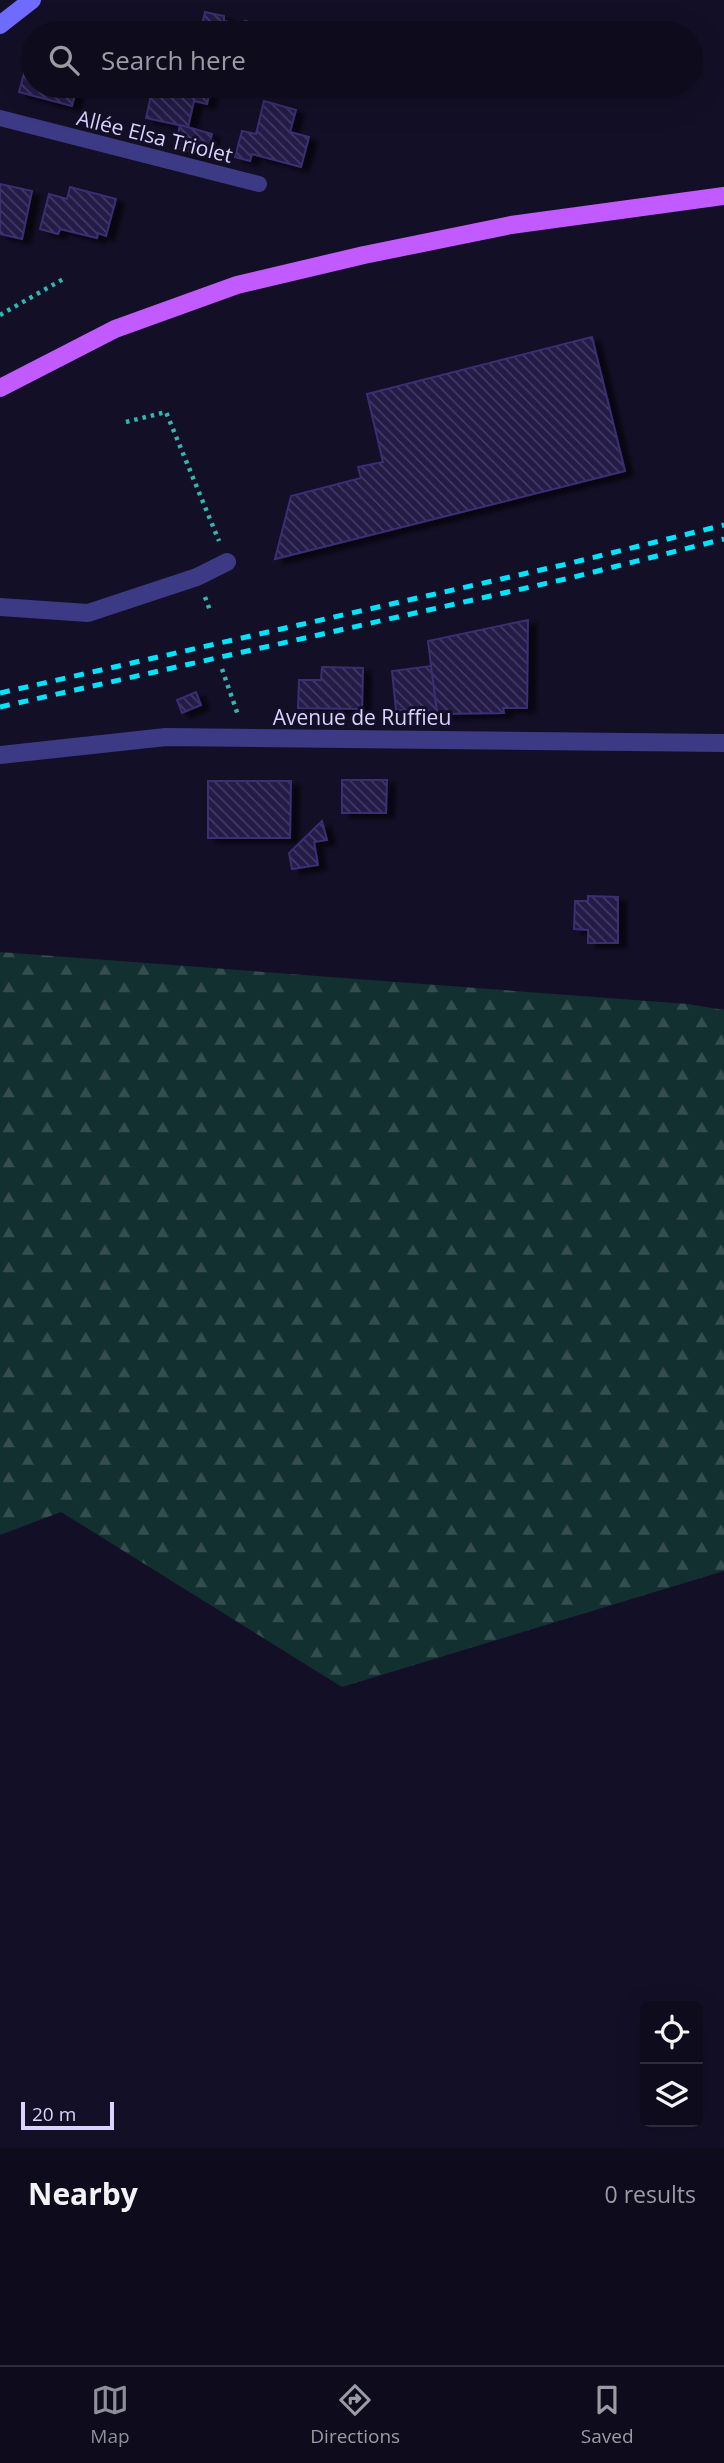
<!DOCTYPE html>
<meta charset="utf-8">
<style>
:root{--surface:#0e0b1c;--page:#171425;--text:#f1f3f6;--muted:#9b9ba3;--line:#2e2b3b;--accent:#8c9099}
body{margin:0;font-family:"Open Sans",sans-serif;background:var(--page);color:var(--text)}
.controls{position:absolute;right:21px;bottom:21px;display:grid;overflow:hidden;border-radius:10px;box-shadow:0 7px 28px #0002}
.controls button{width:63px;height:63px;display:grid;place-items:center;padding:0;border:0;border-bottom:2px solid var(--line);background:var(--surface);color:var(--text);font:35px sans-serif}
.scale{position:absolute;left:21px;bottom:18px;width:93px;box-sizing:border-box;padding-left:7px;border:4px solid #d9d4ff;border-top:0;font-size:19px;line-height:24px;white-space:nowrap;color:#d9d4ff;-webkit-text-stroke:5px #130f26;paint-order:stroke}
.list{margin:0;padding:0;list-style:none}
h2{display:flex;justify-content:space-between;align-items:center;height:91px;margin:0;padding:0 28px;font-size:30px}
h2 small{font-size:23px;font-weight:400;color:var(--muted)}
.icon{flex:none;width:38px;height:38px;fill:none;stroke:currentColor;stroke-width:2;stroke-linecap:round;stroke-linejoin:round}
.map{position:relative;flex:none;width:724px;height:2148px;overflow:hidden}
.search{position:absolute;background:var(--surface);box-shadow:0 7px 28px #0002;left:21px;right:21px;top:21px;height:77px;display:flex;align-items:center;gap:18px;box-sizing:border-box;padding:0 24px;border-radius:38px;color:var(--muted);font-size:26px}
.sheet{height:217px;background:var(--surface)}
nav{display:flex;justify-content:space-around;align-items:center;box-sizing:border-box;height:98px;border-top:2px solid var(--line);background:var(--surface);font-size:19px;color:var(--muted)}
nav a{display:grid;justify-items:center;gap:4px}
nav .on{color:var(--accent)}
.map>svg:first-child{display:block}
</style>
<div class="map">
<svg width="724" height="2148" viewBox="0 0 724 2148">
<defs>
<pattern id="forest-firs" width="22" height="20" patternUnits="userSpaceOnUse" patternTransform="scale(1.75)"><rect width="22" height="20" fill="#12302f"/><path d="M5 1l3.5 6h-7zM16 11l3.5 6h-7z" fill="#344d4e"/></pattern>
<pattern id="building-back-hatch" width="6" height="6" patternUnits="userSpaceOnUse" patternTransform="scale(1.75)"><rect width="6" height="6" fill="#241b47"/><path d="M-1 5l2 2M0 0l6 6M5-1l2 2" fill="none" stroke="#433b63"/></pattern>
<filter id="shadow"><feDropShadow dx="8" dy="4.5" stdDeviation="2" flood-color="#0009"/></filter>
</defs>
<rect width="100%" height="100%" fill="#130f26"/>
<path fill="url(#forest-firs)" d="M0 952 688 1004 724 1010V1571L342 1687 61 1512 0 1535Z"/>
<path fill="url(#building-back-hatch)" stroke="#3b2d73" stroke-width="2" filter="url(#shadow)" d="M205 12 224 16V21L244 25 245 21 266 26 265 33H200Z
M33 60V86H77L72 106 19 92 26 66Z
M153 86H211L207 104 194 101 188 127 146 118Z
M264 101 296 110 290 132 309 137 301 167 252 154 250 161 235 157 242 131 256 134Z
M180 125 212 134 207 155 175 148Z
M0 184 32 191 22 239 0 234Z
M70 187 116 199 106 236 98 233 97 238 60 229 58 234 40 229 49 194 67 199Z
M592 337 625 471 275 559 291 496 361 478 358 467 383 462 367 394Z
M528 620 527 708H503L504 713 437 714 428 641Z
M431 666 437 711 396 710 392 671Z
M322 667 363 668 362 709 298 708 299 680H321Z
M196 692 201 705 182 713 177 700Z
M342 780H387L386 813H342Z
M208 781H291L290 838H208Z
M322 821 327 840 314 842 318 865 292 869 289 853Z
M588 896 618 897V943H588V930L574 929 575 901H588Z"/>
<g fill="none" stroke-linecap="round" stroke-linejoin="round">
<path stroke="#2fb8b0" stroke-width="4.5" stroke-dasharray="3.5 5" stroke-linecap="butt" d="M0 315 65 278
M126 422 166 412 219 541
M205 597 211 613
M222 669 238 715"/>
<path stroke="#3d3a85" stroke-width="16" d="M0 118 259 184"/>
<path stroke="#3d3a85" stroke-width="18" d="M0 607 88 613 197 577 227 562
M0 755 166 737 724 743"/>
<path stroke="#6f6bff" stroke-width="18" d="M0 25 32 0"/>
<path stroke="#c25bff" stroke-width="18" d="M0 388 115 329 237 285 364 255 511 225 724 196"/>
<path stroke="#00e5ff" stroke-width="5" stroke-dasharray="10 9" stroke-linecap="butt" d="M0 693 567 564 724 525
M0 707 570 578 724 539"/>
</g>
<g text-anchor="middle" dominant-baseline="central" stroke-width="6" stroke-linejoin="round" paint-order="stroke">
<g font-size="21" fill="#d9d4ff" stroke="#130f26">
<text transform="translate(155 136) rotate(14)">Allée Elsa Triolet</text>
<text x="362" y="717">Avenue de Ruffieu</text>
</g>
</g>
</svg>
<div class="controls">
<button><svg class="icon" aria-label="locate" viewBox="0 0 24 24"><circle cx="12" cy="12" r="6"/><path d="M12 2v4M12 18v4M2 12h4M18 12h4"/></svg></button>
<button><svg class="icon" aria-label="layers" viewBox="0 0 24 24"><path d="M12 4l9 5-9 5-9-5zM3 14l9 5 9-5"/></svg></button>
</div>
<div class="scale">20 m</div>
<div class="search"><svg class="icon" aria-label="search" viewBox="0 0 24 24"><circle cx="10" cy="10" r="6"/><path d="M15 15l6 6"/></svg>Search here</div>
</div>
<section class="sheet">
<h2>Nearby<small>0 results</small></h2>
<ul class="list">
</ul>
</section>
<nav>
<a class="on"><svg class="icon" aria-label="map" viewBox="0 0 24 24"><path d="M3 6l6-2 6 2 6-2v14l-6 2-6-2-6 2zM9 4v14M15 6v14"/></svg>Map</a>
<a><svg class="icon" aria-label="directions" viewBox="0 0 24 24"><path d="M12 3l9 9-9 9-9-9zM9 14v-3h6M13 9l2 2-2 2"/></svg>Directions</a>
<a><svg class="icon" aria-label="saved" viewBox="0 0 24 24"><path d="M7 4h10v16l-5-4-5 4z"/></svg>Saved</a>
</nav>
